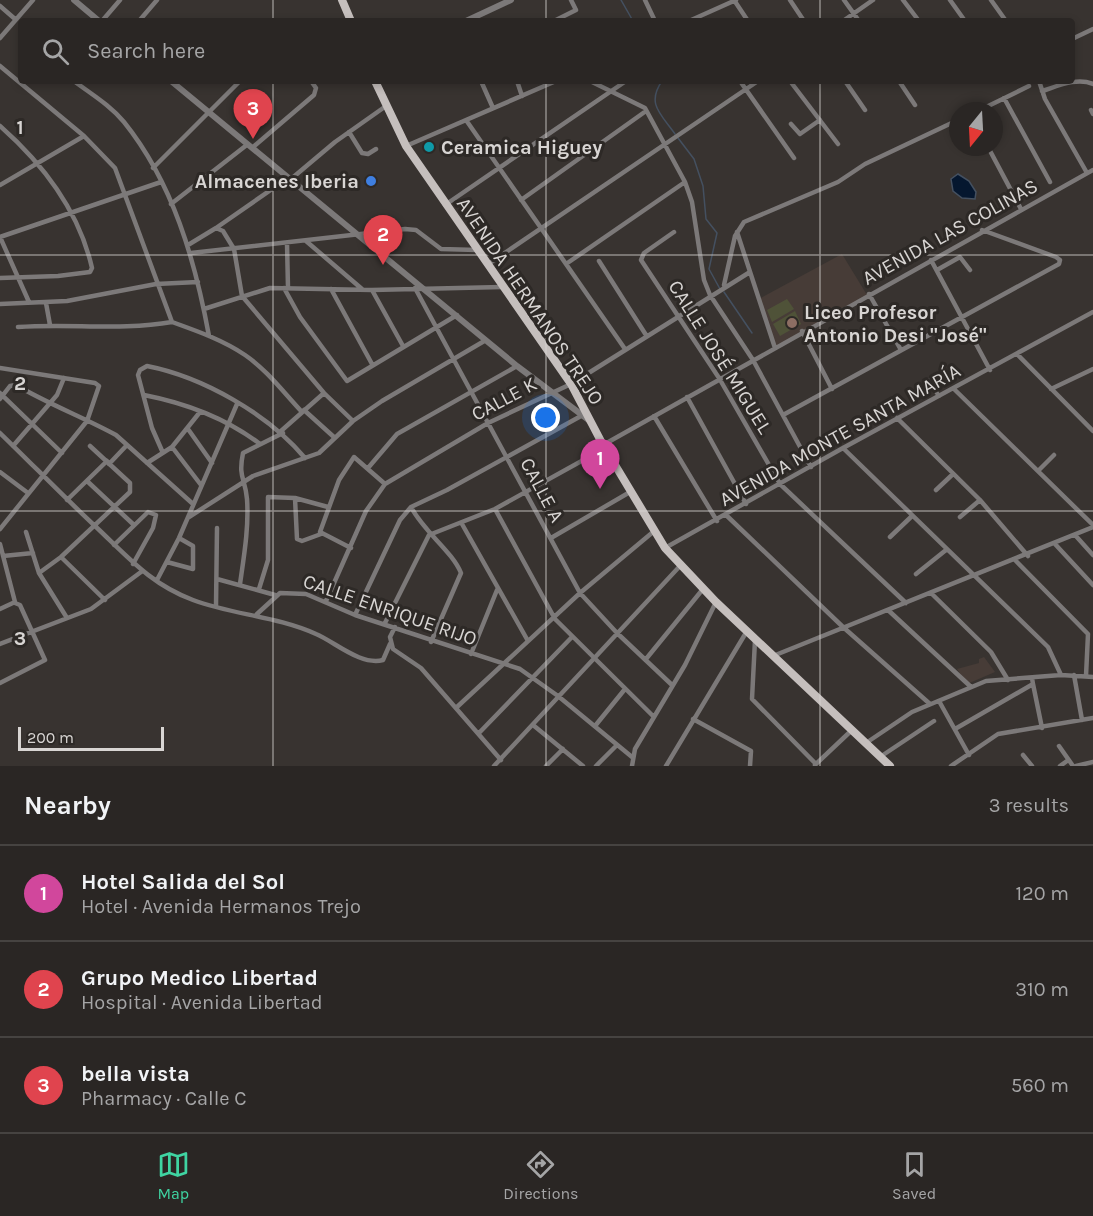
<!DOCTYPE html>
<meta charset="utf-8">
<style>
:root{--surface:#2a2624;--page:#322e2c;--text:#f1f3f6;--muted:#a5a5a6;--line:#464341;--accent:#3fd4a2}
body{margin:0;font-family:Karla,sans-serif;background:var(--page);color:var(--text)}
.compass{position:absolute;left:949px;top:102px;width:54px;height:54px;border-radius:50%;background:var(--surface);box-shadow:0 3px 9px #0003;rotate:198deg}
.scale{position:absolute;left:18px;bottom:15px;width:146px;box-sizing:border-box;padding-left:6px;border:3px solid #d8d5d3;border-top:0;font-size:16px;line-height:21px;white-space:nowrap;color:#d8d5d3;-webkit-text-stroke:4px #2d2926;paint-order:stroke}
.you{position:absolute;left:546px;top:418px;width:21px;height:21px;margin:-15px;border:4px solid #fff;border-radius:50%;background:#1a73e8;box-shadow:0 0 0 9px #1a73e833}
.badge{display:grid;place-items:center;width:39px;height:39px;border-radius:50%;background:var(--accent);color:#fff;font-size:20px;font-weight:700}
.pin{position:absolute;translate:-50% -50px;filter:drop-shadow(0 2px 3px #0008)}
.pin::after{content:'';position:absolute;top:32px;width:21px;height:18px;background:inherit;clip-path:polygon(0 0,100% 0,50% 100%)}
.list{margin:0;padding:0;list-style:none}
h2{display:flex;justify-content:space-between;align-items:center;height:78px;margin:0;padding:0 24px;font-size:26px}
h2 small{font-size:20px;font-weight:400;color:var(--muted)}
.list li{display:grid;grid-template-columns:39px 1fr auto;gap:18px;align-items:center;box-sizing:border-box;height:96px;padding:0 24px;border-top:2px solid var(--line)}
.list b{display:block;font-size:22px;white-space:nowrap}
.list p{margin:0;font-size:20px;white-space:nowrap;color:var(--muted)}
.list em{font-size:20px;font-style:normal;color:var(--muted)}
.icon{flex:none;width:33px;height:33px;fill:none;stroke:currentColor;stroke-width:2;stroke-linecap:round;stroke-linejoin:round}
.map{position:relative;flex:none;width:1093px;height:766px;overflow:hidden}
.search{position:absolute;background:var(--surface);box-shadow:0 3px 9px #0003;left:18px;right:18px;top:18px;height:66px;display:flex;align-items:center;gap:15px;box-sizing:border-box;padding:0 21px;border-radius:6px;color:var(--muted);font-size:22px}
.sheet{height:366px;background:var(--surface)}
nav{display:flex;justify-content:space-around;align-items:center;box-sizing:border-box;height:84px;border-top:2px solid var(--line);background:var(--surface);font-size:16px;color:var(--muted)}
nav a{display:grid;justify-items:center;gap:3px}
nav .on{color:var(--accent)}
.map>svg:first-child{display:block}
</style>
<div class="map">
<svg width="1093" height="766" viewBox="0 0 1093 766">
<rect width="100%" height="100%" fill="#383330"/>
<path fill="#473c37" d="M842 254 867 295 775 348 759 299Z
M984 657 995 672 967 684 957 669 979 663V659Z"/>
<path fill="#4f5238" d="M787 299 794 309 772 322 767 310Z
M795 311 801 324 780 336 773 324Z"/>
<path fill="#05172f" stroke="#445060" stroke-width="1.5" d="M958 174 969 181 976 192 975 199 962 198 953 191 951 179Z"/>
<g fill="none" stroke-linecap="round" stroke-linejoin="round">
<path stroke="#445060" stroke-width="1.5" d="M621 0 633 21
M662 81C646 104 661 114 675 134
M678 138 694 159 703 186 706 219 717 233 709 269 720 289
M724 292 752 333"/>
<path stroke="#7c7979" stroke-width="4" d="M928 380 939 396"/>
<path stroke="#7c7979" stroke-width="4.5" d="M645 0 655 21
M734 0 748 21
M790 0 804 21
M844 0 859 21
M903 0 919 21
M950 0 965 21
M991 0 1006 21
M0 6 15 19
M102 21 120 0
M139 21 157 0
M554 21 576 10 571 0
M689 21 736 0
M843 21 873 0
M0 38 33 0
M1072 39 1093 29
M0 66 84 136 115 168 172 322C197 331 223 340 245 355 267 370 284 393 302 412
M74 81C91 94 110 105 124 122 173 183 195 260 209 336
M481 81 493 108
M517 81 522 96
M590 81 645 108 685 182 692 202 704 280 710 295 753 360 811 467
M740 81 794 158
M790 81 838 144
M845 81 865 110
M899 81 915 105
M1039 81 1045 99 1087 173
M1042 91C1058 86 1077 77 1093 84
M1004 98 1050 182
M1091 110 1093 114
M978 111 1029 86
M466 120 625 349
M791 124 800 134 820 120
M0 126C43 164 79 211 92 268L90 272 58 276 0 278
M349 132 362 153 368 154 376 149
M406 146 556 81
M988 147 1021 209
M252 148 314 95 316 88 311 81
M153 168 240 81
M291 179 335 142 386 106
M0 185 84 136
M521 200 646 111
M171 204 248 144
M445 205 626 81
M216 228 288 178
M674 232 644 253 641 260 719 378 780 484 906 603
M737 232 775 348
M0 237 161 182
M0 237 29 302
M306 241 362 289
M287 243 288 288
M188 245 216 228 223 231 234 249 242 296 324 393 353 421
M191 253 405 229 416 230 441 249 477 250
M931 260 990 370
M599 261 646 335
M566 264 685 182
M487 265 758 81
M937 270 960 257 970 270
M724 285 735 236 744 222 838 182 865 164 958 120
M284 288 300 317 347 381 457 315
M415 288 580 593 617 633 672 685
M331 289 372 364
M372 290 403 346
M869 294 901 350
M46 303 50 325
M0 304 67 301 156 284 198 282
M204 309 270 288 372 290 502 287
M18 327C69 323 121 331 172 322
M802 331 832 389
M1017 354 1093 431
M0 368 95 383 99 386 87 421 0 529
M954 389 1093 525
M1051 389 1093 369
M0 393 62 453
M144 395C185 403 227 419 260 444
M687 397 746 504
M0 399 10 386 16 385C48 404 83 417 116 435L193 504
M304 410 335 438
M783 415 1059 264 1060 260 1056 257 982 230
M654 416 717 521
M897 418 980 500 1028 556
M188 429 212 463
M281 431 324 393
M0 433C32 464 63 496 95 526 127 556 150 584 193 600 233 615 276 616 316 634 335 642 361 666 383 660L390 644
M603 445 1093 170
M13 446 57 395 64 378
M172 447 201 485
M843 448 1048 647 1061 675
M163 453 152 428 138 375 140 370 147 366C203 377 268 414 305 458
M147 463 172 447 200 412
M109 464 127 445
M368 468 397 434 517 366
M1038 471 1054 455
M0 472 28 493
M87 481 134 525
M936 490 953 474
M295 498 297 539 302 541 321 534
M67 500 107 461
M411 507C424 532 452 551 461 573L431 642
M495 509 555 619 653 716
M726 515 843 627 930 704
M189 517 253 476 319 453 353 421 382 401 486 340
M960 517 980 500
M462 524 528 641
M26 532 39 573 67 618
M1075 535 1093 555
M890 537 912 516
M551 538 630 492
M0 544 15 602 0 609
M1055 544 1093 585
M114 545 148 512 156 515 153 528 133 564
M351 548 320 532 339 480 354 457 385 484
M665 548 843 448 1093 312
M3 556 33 553
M61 557 105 600
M1015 560 1088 634 1086 676
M167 562 193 569V546L179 538
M39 573 61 557 130 492V483L90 446
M916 574 946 550
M217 579 275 595
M157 580 179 538 237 404
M240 584C244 556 249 527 247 499 245 477 238 478 243 453L283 433
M259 589 268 560V497L295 498 328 507
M931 593 991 652 1008 680
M326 601 366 511 385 484 488 423 571 384 750 272
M216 606 217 528
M888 610 970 686
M257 614 280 593 306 594 355 615 520 669 558 696 632 757
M355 615 400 520 411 507 447 490 581 416
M385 623 429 535 495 509 605 448
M395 627 390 637 393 649 421 668 501 760
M755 640 752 699 816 764
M0 644 91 609 141 572
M471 654 497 590
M773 656 1093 527
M646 659 703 589
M1074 675 1082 720
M0 683 45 660 20 605 15 603
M1033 684 1042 728
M939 701 969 755
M457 707 580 593 653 532
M693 719 751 751 750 766
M533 725 583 766
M595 726 625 689
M955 729 1033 684 1032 678
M479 733 571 638
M866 743 912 712 986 681 1061 675 1093 677
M1059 746 1073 766
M1023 755 1032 766
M880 757 934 721
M815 765 852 730
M494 766 679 567
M546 766 563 749
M596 766 616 746
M632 766 635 749 685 665 716 602
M666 766 747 631
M951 766 998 734 1093 718
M1060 766 1067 761
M1076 766 1093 762"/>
<path stroke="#7c7979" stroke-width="6" d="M74 0 99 21
M466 21 511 0
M171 81 517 366 590 421"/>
<path stroke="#c5bfbd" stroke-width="8" d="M342 0 351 21
M375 81 406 146 571 384 603 445 665 548 716 602 890 766"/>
</g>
<path fill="none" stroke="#d8d5d3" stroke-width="1.5" stroke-opacity="0.55" d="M273 0V21M546 0V21M820 0V21M273 81V766M546 81V766M820 81V766M0 255H1093M0 511H1093"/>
<circle fill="#0f9aa8" stroke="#2d2926" stroke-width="2" cx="429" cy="147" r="6"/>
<circle fill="#3f7fe0" stroke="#2d2926" stroke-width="2" cx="371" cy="181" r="6"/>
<circle fill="#8d6e63" stroke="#2d2926" stroke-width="2" cx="792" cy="323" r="6"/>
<g text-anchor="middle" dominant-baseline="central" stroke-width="6" stroke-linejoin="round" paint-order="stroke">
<g font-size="20" font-weight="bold" fill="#d8d5d3" stroke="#2d2926" text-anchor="start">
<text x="441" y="147">Ceramica Higuey</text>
<text x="359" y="181" text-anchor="end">Almacenes Iberia</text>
<text x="804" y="312">Liceo Profesor<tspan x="804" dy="23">Antonio Desi "José"</tspan></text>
</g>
<g font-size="20" fill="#d8d5d3" stroke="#2d2926">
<text transform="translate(950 232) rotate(-29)">AVENIDA LAS COLINAS</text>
<text transform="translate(530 301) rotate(56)">AVENIDA HERMANOS TREJO</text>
<text transform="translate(720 357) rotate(58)">CALLE JOSÉ MIGUEL</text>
<text transform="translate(504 399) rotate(-28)">CALLE K</text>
<text transform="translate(840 435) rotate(-29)">AVENIDA MONTE SANTA MARÍA</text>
<text transform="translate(542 490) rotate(62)">CALLE A</text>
<text transform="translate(390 610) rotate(19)">CALLE ENRIQUE RIJO</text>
</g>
</g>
<g font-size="20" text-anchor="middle" font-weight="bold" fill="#d8d5d3" stroke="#2d2926" stroke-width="6" stroke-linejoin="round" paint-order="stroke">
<text x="20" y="134">1</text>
<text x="20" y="390">2</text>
<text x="20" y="645">3</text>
</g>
</svg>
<svg class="compass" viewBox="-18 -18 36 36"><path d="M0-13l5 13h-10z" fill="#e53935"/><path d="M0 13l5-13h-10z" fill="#a5a5a6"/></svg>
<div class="scale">200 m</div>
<div class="you"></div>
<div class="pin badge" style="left:600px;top:489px;background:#d1479c">1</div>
<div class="pin badge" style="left:383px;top:265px;background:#e0444e">2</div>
<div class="pin badge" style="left:253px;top:139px;background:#e0444e">3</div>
<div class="search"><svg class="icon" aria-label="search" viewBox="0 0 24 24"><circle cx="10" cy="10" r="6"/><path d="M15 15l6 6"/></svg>Search here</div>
</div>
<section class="sheet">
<h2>Nearby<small>3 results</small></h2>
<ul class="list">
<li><span class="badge" style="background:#d1479c">1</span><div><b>Hotel Salida del Sol</b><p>Hotel · Avenida Hermanos Trejo</p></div><em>120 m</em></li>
<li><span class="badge" style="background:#e0444e">2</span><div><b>Grupo Medico Libertad</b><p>Hospital · Avenida Libertad</p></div><em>310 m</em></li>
<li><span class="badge" style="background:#e0444e">3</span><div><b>bella vista</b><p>Pharmacy · Calle C</p></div><em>560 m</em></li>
</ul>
</section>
<nav>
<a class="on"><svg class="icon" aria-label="map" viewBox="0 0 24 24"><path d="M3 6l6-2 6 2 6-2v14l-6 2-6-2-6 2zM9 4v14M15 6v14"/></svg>Map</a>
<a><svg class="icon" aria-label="directions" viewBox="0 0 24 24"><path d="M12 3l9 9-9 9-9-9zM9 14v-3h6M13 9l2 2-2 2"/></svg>Directions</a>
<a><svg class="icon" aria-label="saved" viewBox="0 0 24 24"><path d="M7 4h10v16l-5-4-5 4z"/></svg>Saved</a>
</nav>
